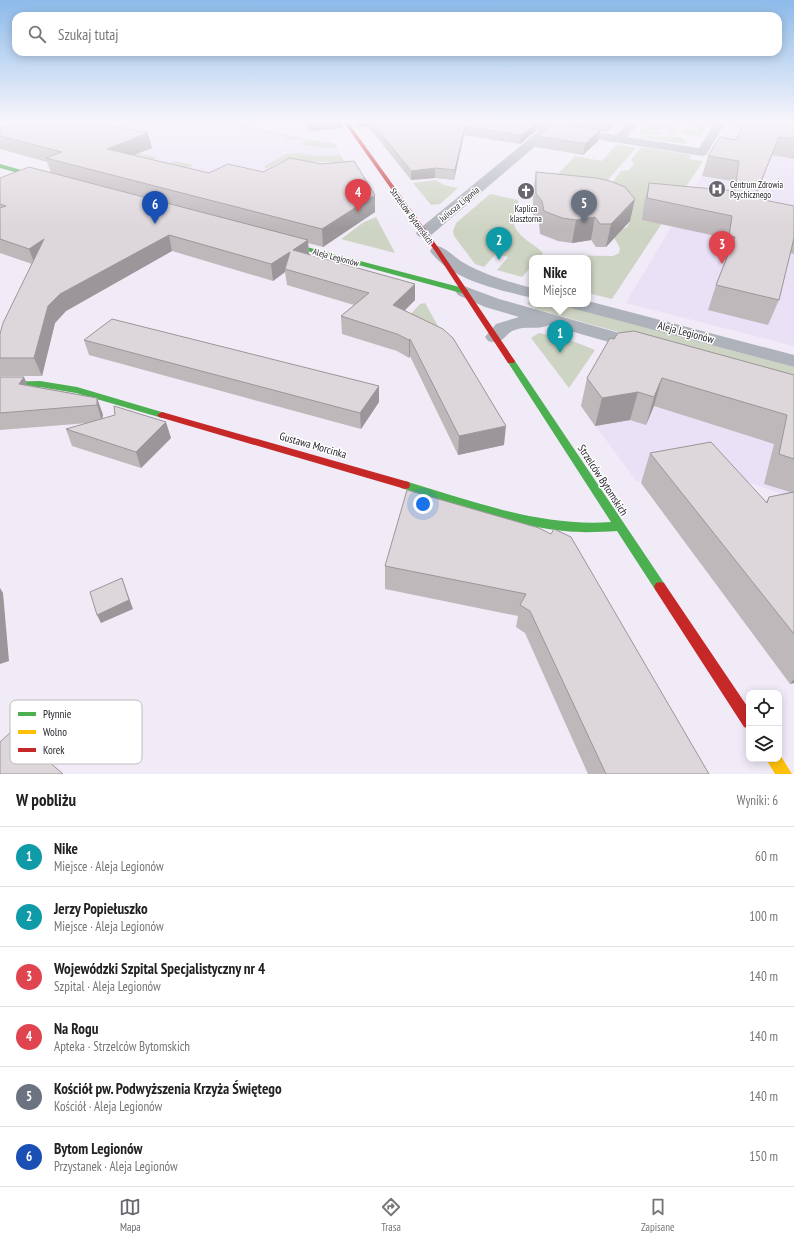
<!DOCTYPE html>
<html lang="pl">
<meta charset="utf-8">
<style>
:root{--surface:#fff;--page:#f2f2f2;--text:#222;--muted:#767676;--line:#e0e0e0;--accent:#6a666f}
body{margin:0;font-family:"PT Sans Narrow",sans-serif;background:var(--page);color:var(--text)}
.controls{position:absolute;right:12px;bottom:12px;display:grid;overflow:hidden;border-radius:8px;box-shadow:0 2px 10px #0003}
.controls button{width:36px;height:36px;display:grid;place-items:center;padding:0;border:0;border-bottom:1px solid var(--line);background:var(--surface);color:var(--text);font:20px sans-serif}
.you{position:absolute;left:423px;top:504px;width:14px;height:14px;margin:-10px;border:3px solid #fff;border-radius:50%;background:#1a73e8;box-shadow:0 0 0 6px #1a73e833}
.badge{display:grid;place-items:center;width:26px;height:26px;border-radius:50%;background:var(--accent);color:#fff;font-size:13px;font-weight:700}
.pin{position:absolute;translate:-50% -33px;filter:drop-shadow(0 1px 2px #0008)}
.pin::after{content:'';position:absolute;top:21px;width:14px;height:12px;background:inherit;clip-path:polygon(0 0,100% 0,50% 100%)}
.popup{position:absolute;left:529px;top:255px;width:62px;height:52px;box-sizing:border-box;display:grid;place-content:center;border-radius:8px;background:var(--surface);filter:drop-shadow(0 1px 3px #0005);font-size:13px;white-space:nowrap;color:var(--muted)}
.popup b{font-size:15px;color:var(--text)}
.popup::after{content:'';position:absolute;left:50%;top:100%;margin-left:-8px;border:8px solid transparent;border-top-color:var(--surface)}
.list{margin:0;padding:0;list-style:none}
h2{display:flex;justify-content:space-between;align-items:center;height:52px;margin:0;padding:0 16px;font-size:17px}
h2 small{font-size:13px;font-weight:400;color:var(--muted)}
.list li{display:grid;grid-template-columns:26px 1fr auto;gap:12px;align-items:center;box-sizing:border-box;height:60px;padding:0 16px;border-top:1px solid var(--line)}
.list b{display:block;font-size:15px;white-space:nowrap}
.list p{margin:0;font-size:13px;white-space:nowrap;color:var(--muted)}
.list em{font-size:13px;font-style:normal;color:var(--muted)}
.icon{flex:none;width:22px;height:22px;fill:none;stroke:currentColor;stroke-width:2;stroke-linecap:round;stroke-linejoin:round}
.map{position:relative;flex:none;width:794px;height:774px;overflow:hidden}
.search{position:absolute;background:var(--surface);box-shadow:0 2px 10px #0003;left:12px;right:12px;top:12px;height:44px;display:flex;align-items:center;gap:10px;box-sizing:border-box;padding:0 14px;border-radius:12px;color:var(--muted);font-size:15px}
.sheet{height:412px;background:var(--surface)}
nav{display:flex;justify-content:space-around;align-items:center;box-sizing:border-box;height:56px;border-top:1px solid var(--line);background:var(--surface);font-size:11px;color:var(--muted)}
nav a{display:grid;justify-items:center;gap:2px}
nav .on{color:var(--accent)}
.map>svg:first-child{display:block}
</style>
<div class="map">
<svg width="794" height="774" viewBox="0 0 794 774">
<rect width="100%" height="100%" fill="#f0ebf7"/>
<path fill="#eae1f6" d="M6 121H211L335 144 345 163 284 160 241 182 1 127Z
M734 121 794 122V346L626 303Z
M604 366 794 407V498L707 468 637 482 581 406Z"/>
<path fill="#ced4c3" d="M206 121H213L335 144 337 147 323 148 304 145 302 143 307 140 297 138 292 140H284L289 137Z
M648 121H662L664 124 674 125 678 135H670L667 129H658L661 135H641L639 133Z
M698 121H712L701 136 685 135 682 129 698 130 695 123H699Z
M3 124 157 157 152 160 169 164 175 161 194 165 187 169 226 179 1 127Z
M640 136 682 137 688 144 640 138Z
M617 144 636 148 606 182 554 178 575 156 602 161Z
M641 147 691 155 689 159 703 161 612 299 588 293V258H548L551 255 613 256 619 253 620 248 612 234 627 227 630 221 612 183 621 171 629 170 634 164 631 160Z
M298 153 319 156 341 155 345 163 284 160 268 168 263 167 286 154Z
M436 180 444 185 458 188 440 204 431 205 413 183Z
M490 194 518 200C519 206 514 212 513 218 513 236 534 243 543 253L539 258H532V266L522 277 497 270 508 257 496 254 484 267 475 264 454 236 453 231 456 223Z
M376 217 395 253 341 239 364 222Z
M530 299H532V304H560L794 367V381L536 309 527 304Z
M425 303 442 333 404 321 420 304Z
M539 333 565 338 595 350 569 388 531 338Z"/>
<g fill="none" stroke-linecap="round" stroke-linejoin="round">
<path fill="#aeb2bb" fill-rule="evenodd" d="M498 121H523L616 135 630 121H641L627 137 699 148 716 121H726L706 155 702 156 552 132 430 236 424 238 418 236 416 233 418 230 540 130 503 124 499 123Z
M438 246C448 249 455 258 464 263 485 275 509 282 532 288V298C500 290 450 280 430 251L432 248Z
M464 286 499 299 651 342 654 346 651 350 644 352 549 325C540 330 528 326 518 329 503 332 506 346 488 341L485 337 496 324 519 317 485 307 458 295 455 291 458 287Z
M588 301 794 355V367L571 308 569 304H588Z"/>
<path fill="#4caf50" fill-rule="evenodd" d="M0 164 50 178 51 179 48 181 0 168Z
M280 240 467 289 468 291 464 293H461L278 243V241Z
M511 358 515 361 664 583 666 587 664 591 660 592 656 591 617 531C599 532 582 533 564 531 508 525 455 504 401 488L400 485 401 482 405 481C472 501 540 527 611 522L507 361Z
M40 381 77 387 165 413 167 415 162 418 76 393 40 387 0 388V382Z"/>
<path fill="#ffc107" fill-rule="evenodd" d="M779 753 792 774H775L766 759H779Z"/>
<path fill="#c62828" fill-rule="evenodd" d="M343 121H347L440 250 515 361 514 363H508L435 251Z
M162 412 405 481 409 482 410 485 409 488 405 489 159 417 157 415Z
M660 582 664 583 749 709V729L744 727 656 591 654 587 656 583Z"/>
</g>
<path fill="#beb8bb" d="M304 121H343V128L309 131Z
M351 121H527L536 131 520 144 464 135 454 180 435 178 411 180 368 126 356 127Z
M531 121H618L607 132 599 131 598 141 583 155 536 147 538 136 553 124Z
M794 121V159L772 155 755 198 794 206V254L790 253 779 300 768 325 708 310 716 285 726 260 722 259 725 238 642 220 644 204 649 183 731 191 732 181 702 176 708 156 736 140Z
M0 129 152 148 133 155 209 173 263 172 375 195V212L323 247 308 243 309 255 415 300 405 310 504 445 458 455 410 356 409 358 397 351 342 334 341 316 354 305 287 285 285 272 273 281 172 251 66 311 55 323 42 376H0V334L32 264 0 253V178L51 173 47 162 0 149Z
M536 172 630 221 606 247H596L591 240 572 243 558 241 540 234 539 223 533 215V193Z
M614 339 794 375V683L790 684 641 483 650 453 766 502 769 497 790 492 764 484 774 444 654 406 646 425 630 420 595 426 581 406 587 378Z
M84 340 379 386V402L361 429 89 355Z
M0 377 28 385 97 398 103 415 102 418 171 438 141 468 72 446 66 429 88 423 0 430Z
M539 528 709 774H588L525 633 516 627 518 616 385 589V566Z"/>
<path fill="#9b9699" d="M329 121H343V128L309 131V122Z
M356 121H368V126L356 127Z
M611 121H618L607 132 608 124Z
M538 122 536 131 520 144 521 136Z
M465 126 464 135 454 180 455 170Z
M600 130 598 141 583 155 585 144Z
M148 133 152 148 111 164 107 149Z
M779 137 772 155 746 220 754 198Z
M435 168V178L411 180V171Z
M375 195V212L323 247 322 229Z
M635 199 630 221 606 247 611 224Z
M595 217 591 240 572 243 576 220Z
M169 235 172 251 66 311 55 323 42 376 34 358 48 306 60 294Z
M44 239 35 265 29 249Z
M308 240 309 256 293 250Z
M290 252 285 269V272L273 281 271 264Z
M415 284V300L393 322V305Z
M410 339V356L409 358V340Z
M24 377 31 393 19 384Z
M662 378 654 406 646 425 654 397Z
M379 386V402L361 429 360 413Z
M638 392 630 420 595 426 602 398Z
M97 398 103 415 102 421 97 405Z
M166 422 171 438 141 468 136 452Z
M506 426 504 445 458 455 459 436Z
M122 578 133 609 101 623 97 615Z
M0 588 3 593 9 661 0 664Z
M794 679V683L790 684Z"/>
<path fill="#ddd6da" stroke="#9b9699" d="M29 121H90L148 133 107 149 209 173 228 164 263 172 290 158 322 164 354 161 375 195 322 229 46 158 62 152 0 136V129Z
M308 121H329L309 122Z
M371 121H527L538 122 521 136 465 126 455 170 435 168 411 171Z
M589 121H611L608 124Z
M746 121H794V139L779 137 754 198 794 206V238L779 300 716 285 735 237 729 236 732 216 647 198 649 183 735 191 739 161 708 156 720 137 736 140Z
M554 123 600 130 585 144 538 136Z
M29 167 308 240 293 250 415 284 393 305 443 329 453 338 506 426 459 436 410 339 409 340 397 334 341 316 369 293 285 269 290 252 271 264 169 235 60 294 48 306 34 358H0V334L3 323 44 239 29 249 0 239V208L6 206 0 204V178Z
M536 172 597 178 610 181 625 187 635 199 611 224H600L595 217 576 220 562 218 544 211 542 201 536 194Z
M112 319 379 386 360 413 84 340Z
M634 331 794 375V459L779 454 787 415 662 378 654 397 638 392 602 398 587 378 610 338 614 339 618 333Z
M0 377H24L19 384 97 398V405L0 413Z
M114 406 166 422 136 452 66 429 115 415Z
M711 442 767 503 769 497 794 492V634L650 453Z
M407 490 539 528 551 534 554 529 571 537 709 774H606L530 611 520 605 526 594 385 566Z
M122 578 129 600 97 615 90 592Z
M13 730 63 774H0V742Z"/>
<linearGradient id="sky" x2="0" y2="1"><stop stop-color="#8cbaea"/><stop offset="0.53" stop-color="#f8f6fb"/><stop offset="1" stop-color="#f8f6fb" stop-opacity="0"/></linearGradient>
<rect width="794" height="229" fill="url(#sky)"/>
<defs>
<g id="hospital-disc" transform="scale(0.9)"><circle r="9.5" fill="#6a666f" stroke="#fff"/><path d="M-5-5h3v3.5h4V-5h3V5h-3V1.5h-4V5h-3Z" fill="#fff"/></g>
<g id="church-disc" transform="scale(0.9)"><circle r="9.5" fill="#6a666f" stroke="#fff"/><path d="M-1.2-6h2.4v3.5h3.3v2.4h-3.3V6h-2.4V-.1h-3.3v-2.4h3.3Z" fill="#fff"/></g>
</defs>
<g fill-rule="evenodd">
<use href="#hospital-disc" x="717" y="189"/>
<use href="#church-disc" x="526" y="191"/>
</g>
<g text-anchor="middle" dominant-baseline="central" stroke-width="3" stroke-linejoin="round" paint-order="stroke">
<g font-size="9" fill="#221f26" stroke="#fff" text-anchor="start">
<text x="730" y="184">Centrum Zdrowia<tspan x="730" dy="10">Psychicznego</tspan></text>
<text x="526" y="208" text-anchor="middle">Kaplica<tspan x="526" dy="10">klasztorna</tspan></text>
</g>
<g font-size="9" fill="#221f26" stroke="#fff">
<text transform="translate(459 204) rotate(-40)">Juliusza Ligonia</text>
<text transform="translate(412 216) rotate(54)">Strzelców Bytomskich</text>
<text transform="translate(336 257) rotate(15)">Aleja Legionów</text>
</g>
<g font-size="11" fill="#221f26" stroke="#fff">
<text transform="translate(686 332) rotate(15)">Aleja Legionów</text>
<text transform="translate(313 445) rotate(16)">Gustawa Morcinka</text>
<text transform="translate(603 480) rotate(57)">Strzelców Bytomskich</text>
</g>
</g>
<rect x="10" y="700" width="132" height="64" rx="6" fill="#fff" stroke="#bdbcbe" stroke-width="1"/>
<rect x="18" y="712" width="18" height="4" fill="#4caf50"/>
<rect x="18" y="730" width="18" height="4" fill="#ffc107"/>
<rect x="18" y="748" width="18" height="4" fill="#c62828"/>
<g font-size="11" fill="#221f26">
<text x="43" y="718">Płynnie</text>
<text x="43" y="736">Wolno</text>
<text x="43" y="754">Korek</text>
</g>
</svg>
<div class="controls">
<button><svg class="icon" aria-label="locate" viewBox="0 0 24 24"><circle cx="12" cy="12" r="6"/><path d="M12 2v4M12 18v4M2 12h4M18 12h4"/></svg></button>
<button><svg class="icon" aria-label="layers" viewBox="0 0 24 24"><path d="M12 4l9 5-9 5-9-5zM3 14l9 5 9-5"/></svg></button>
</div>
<div class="you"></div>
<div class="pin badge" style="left:560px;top:353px;background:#0f9aa8">1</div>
<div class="popup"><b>Nike</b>Miejsce</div>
<div class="pin badge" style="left:499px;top:260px;background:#0f9aa8">2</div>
<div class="pin badge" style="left:722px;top:264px;background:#e0444e">3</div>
<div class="pin badge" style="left:358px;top:212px;background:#e0444e">4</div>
<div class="pin badge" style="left:584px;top:223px;background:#6b7280">5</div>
<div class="pin badge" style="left:155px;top:224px;background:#1a4fb4">6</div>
<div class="search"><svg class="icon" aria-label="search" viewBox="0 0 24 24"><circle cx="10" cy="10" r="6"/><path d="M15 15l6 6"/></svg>Szukaj tutaj</div>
</div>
<section class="sheet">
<h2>W pobliżu<small>Wyniki: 6</small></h2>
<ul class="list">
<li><span class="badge" style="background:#0f9aa8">1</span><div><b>Nike</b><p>Miejsce · Aleja Legionów</p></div><em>60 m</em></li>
<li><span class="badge" style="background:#0f9aa8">2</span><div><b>Jerzy Popiełuszko</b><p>Miejsce · Aleja Legionów</p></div><em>100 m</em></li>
<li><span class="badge" style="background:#e0444e">3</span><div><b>Wojewódzki Szpital Specjalistyczny nr 4</b><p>Szpital · Aleja Legionów</p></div><em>140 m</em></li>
<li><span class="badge" style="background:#e0444e">4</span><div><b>Na Rogu</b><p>Apteka · Strzelców Bytomskich</p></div><em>140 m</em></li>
<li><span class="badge" style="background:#6b7280">5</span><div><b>Kościół pw. Podwyższenia Krzyża Świętego</b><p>Kościół · Aleja Legionów</p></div><em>140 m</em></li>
<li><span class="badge" style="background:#1a4fb4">6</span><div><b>Bytom Legionów</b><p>Przystanek · Aleja Legionów</p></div><em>150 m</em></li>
</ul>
</section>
<nav>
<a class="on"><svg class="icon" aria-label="map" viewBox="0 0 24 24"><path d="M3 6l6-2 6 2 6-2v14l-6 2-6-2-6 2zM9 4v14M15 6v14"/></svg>Mapa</a>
<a><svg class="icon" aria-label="directions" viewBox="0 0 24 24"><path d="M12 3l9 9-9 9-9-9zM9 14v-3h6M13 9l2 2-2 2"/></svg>Trasa</a>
<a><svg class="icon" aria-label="saved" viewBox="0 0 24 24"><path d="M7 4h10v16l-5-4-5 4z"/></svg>Zapisane</a>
</nav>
